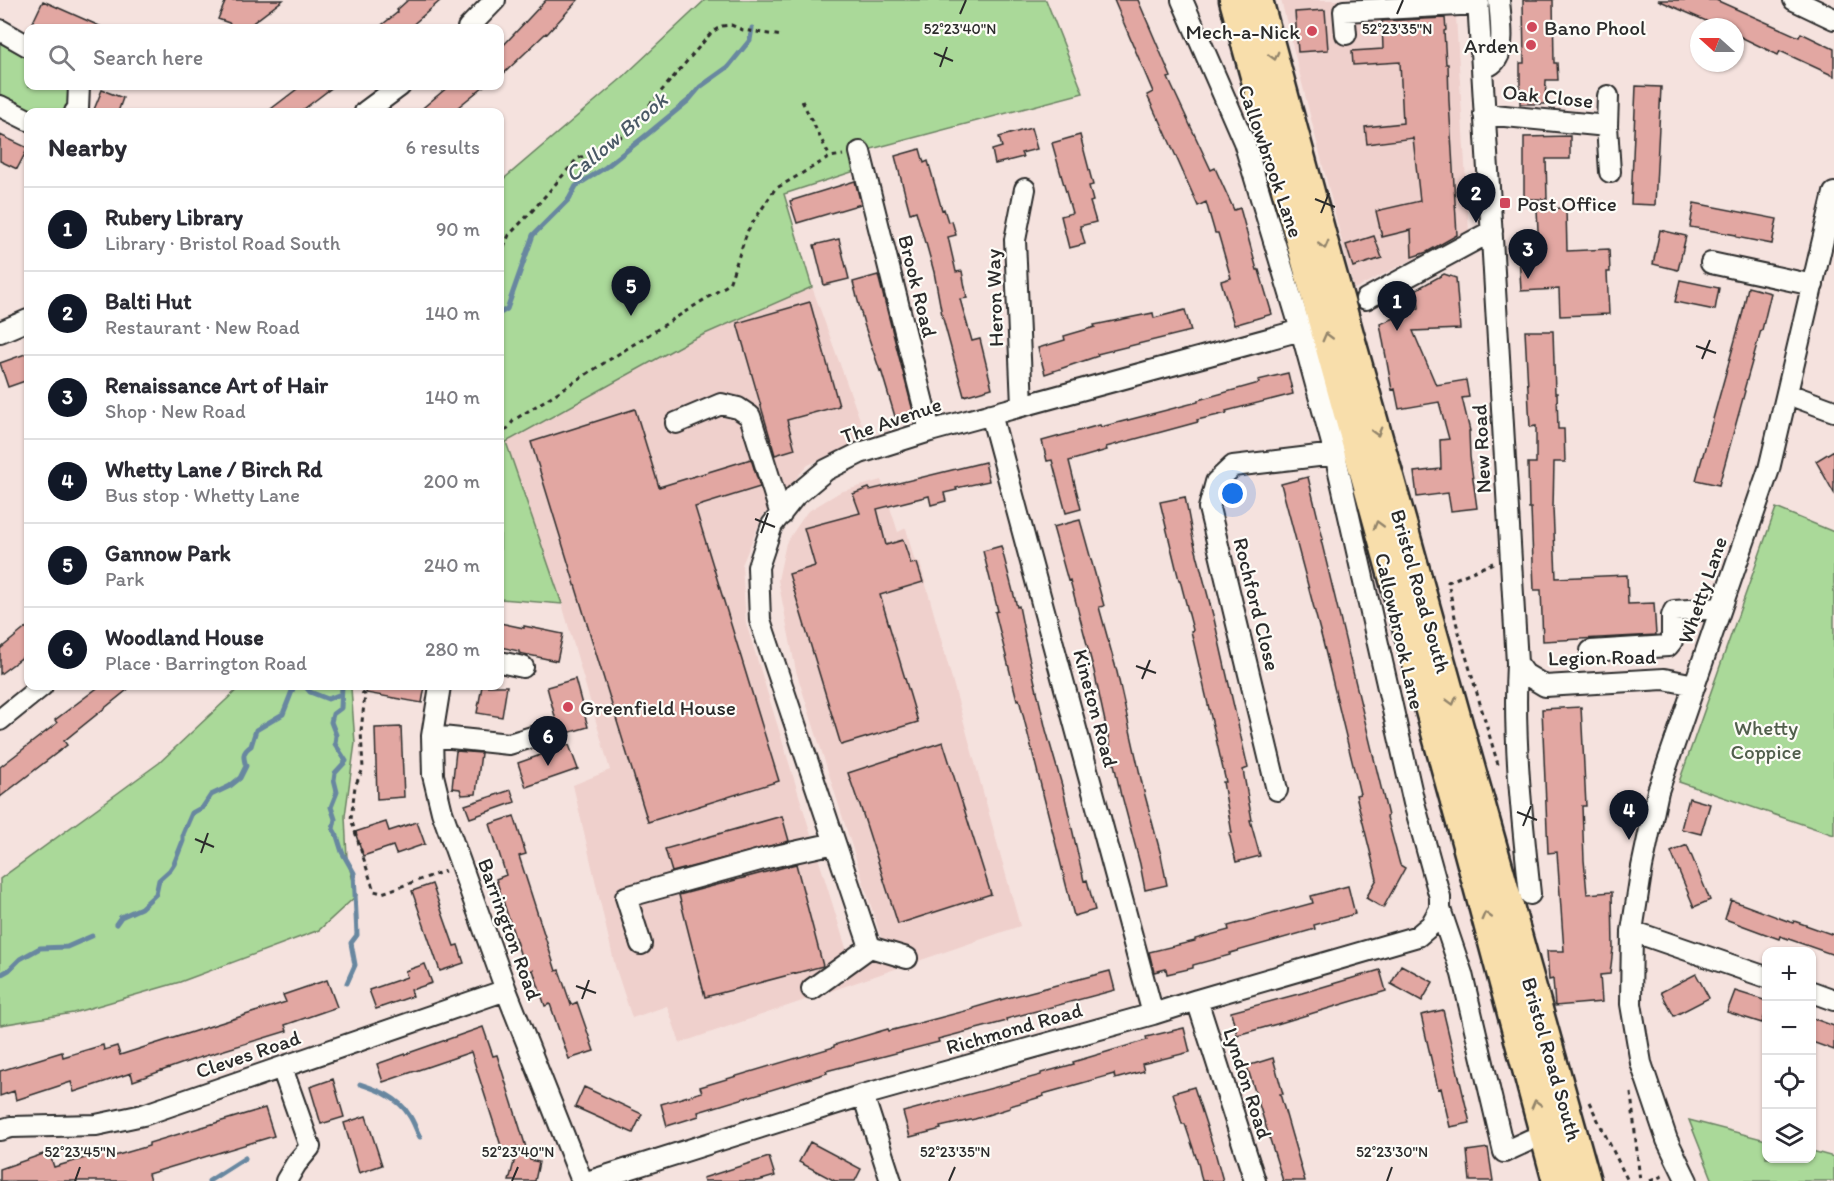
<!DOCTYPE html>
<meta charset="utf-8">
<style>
:root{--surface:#fff;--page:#f2f2f3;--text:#2b2b33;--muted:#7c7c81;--line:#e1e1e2;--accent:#111827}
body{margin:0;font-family:Itim,sans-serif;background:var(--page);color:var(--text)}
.controls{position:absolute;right:18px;bottom:18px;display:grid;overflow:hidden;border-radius:12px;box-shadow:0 2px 4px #0004}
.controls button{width:54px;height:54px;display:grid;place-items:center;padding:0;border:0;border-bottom:2px solid var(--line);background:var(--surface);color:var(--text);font:30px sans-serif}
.compass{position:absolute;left:1690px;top:18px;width:54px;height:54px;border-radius:50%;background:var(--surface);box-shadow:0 2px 4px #0004;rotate:291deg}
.you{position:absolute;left:1233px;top:494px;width:21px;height:21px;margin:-15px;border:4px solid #fff;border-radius:50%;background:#1a73e8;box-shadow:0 0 0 9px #1a73e833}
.badge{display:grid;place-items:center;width:39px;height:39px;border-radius:50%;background:var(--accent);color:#fff;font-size:20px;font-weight:700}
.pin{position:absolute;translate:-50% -50px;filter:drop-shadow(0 2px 3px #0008)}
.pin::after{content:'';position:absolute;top:32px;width:21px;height:18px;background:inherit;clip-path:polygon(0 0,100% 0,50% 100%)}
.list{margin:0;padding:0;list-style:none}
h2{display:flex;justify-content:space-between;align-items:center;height:78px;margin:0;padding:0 24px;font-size:26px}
h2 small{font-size:20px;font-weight:400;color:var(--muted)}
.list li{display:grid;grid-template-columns:39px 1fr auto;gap:18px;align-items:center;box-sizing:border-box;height:84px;padding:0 24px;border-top:2px solid var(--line)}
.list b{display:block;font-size:22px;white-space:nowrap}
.list p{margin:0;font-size:20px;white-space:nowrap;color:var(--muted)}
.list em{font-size:20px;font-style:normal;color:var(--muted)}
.icon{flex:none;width:33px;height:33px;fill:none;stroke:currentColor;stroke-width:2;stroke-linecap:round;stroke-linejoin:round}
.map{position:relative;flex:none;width:1834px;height:1181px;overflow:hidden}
.search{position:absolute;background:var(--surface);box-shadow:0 2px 4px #0004;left:24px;top:24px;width:480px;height:66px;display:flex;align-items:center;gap:15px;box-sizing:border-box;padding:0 21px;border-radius:12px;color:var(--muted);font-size:22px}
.panel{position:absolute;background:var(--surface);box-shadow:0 2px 4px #0004;left:24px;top:108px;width:480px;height:582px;border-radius:12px}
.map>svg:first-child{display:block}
</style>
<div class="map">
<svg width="1834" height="1181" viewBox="0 0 1834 1181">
<rect width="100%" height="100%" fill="#f5e2de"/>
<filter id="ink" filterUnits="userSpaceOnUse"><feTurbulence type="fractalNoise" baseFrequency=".0167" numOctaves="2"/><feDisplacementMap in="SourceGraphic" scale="12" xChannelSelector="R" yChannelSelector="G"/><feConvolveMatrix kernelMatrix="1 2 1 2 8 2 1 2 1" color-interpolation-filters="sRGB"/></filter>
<g filter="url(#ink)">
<path fill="#efd0cc" d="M1281 0H1455L1469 231 1354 289Z
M812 287 867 439 808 465 762 517 742 565 746 623 850 961 884 947 796 671 778 580 786 543 807 512 840 492 881 480 898 532 906 528 914 559 920 563 1020 926 680 1043 667 1006 632 1018 615 966 573 785 610 770 562 604 505 442 689 341Z"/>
<path fill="#aad999" stroke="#6a8262" stroke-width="1.5" d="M705 0H1046L1083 93 860 152 864 168 784 194 812 287 689 341 506 442 562 604 500 599V182L622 78Z
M0 43 28 58V86H73L67 112H34L0 95Z
M1776 508 1834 532V835L1679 782Z
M241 686H353L351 688 355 743 345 816 347 859 357 895 319 930 180 982 73 1013 0 1025V879L159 763Z
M1689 1120 1766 1140V1158H1812V1151L1834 1157V1181H1713Z"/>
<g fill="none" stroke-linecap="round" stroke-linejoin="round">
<path stroke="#6887a0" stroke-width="5" d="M500 313 507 309 533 235 569 199 576 186 606 167 649 133 689 100 700 87 728 67 750 40 752 28
M305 686 310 692 328 699 341 694
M342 686 341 708 333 714 331 722 336 735 335 744 346 761 335 773 334 780 337 792 331 807 335 819 333 829 337 836 342 852 354 873 357 935 351 943 355 965 347 983
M116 924 121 917 141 908 156 894 159 880 170 870 174 864 183 841V834L192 813 203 807 211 795 230 786 240 778 246 766C243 757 242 752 251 746L256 730 283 714 294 686H296
M0 975 9 970 20 959 40 948 67 947 92 936
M360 1084C378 1090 398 1097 409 1115 414 1122 416 1130 420 1137
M209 1181 245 1158"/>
</g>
<path fill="#e2a7a2" stroke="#2b2b2b" stroke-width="1.5" d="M226 0H283L246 28H233L229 23 218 19Z
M408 0H441L409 28H378L398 12 397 10Z
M546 0H578L547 34 546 33 500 77V49Z
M1114 0H1138L1171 77 1168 78 1211 170 1215 168 1234 210 1240 208 1257 270H1259L1272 314 1234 325 1221 281 1231 278 1218 233H1215L1206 202 1198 206 1159 118 1158 119 1147 95 1153 92Z
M1523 0H1553L1554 63H1557L1558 80H1546L1545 104H1520V63H1524Z
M1658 0H1716L1799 37 1801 33 1834 49V76L1780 51 1778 55 1747 40 1735 34V27H1720Z
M43 1 104 28H48L33 22Z
M1325 10 1328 50 1298 52 1295 12Z
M1445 18 1446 30 1444 31 1446 64H1448L1449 101 1457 235 1427 252 1412 257 1411 230 1382 237 1376 211 1420 201 1413 138 1367 144 1365 127 1403 123 1400 62 1353 65 1352 51 1383 49 1382 21Z
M301 86H334L300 112H267Z
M449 86H484L452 112H418Z
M1636 86 1661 87 1655 205 1631 204Z
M102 90 123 98 118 112H93Z
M1031 128 1037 149 1021 153 1023 157 995 164 992 150 1002 147 999 137Z
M0 135 28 148 17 169 0 161Z
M1080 135 1093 185 1089 186 1093 201 1090 202 1096 222 1080 226 1085 244 1069 248 1061 216 1072 213 1052 143Z
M1570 136V159H1546L1547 199H1524V137Z
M920 149 924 163 928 161 942 210 944 209 948 222 952 221 956 235 948 237 956 272 962 271 967 298 960 299 972 341 980 339 992 388 964 396 942 315 934 272 926 243H925L916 211 910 213 895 156Z
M855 181 861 204 797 223 790 201Z
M1694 203 1777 219 1772 244 1736 237V235L1690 227Z
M1566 208 1567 251 1609 249 1610 272H1607L1609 314 1560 316 1559 289 1521 291 1519 253 1539 252 1537 209Z
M1660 230 1686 236 1678 270 1653 264Z
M1374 236 1382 258 1353 267 1346 245Z
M839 239 849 279 824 285 814 245Z
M1444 274 1456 278 1460 329 1413 331 1436 385 1466 380 1469 397 1462 398 1470 431H1469L1470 457 1477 508 1451 511 1448 493 1417 497 1414 472 1441 469 1440 440 1449 439 1439 402 1399 409 1395 389 1392 390 1380 324 1419 308 1417 289Z
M878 275 914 415 896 420 881 370 880 371 864 324 853 282Z
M1680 280 1719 288 1715 310 1675 302Z
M1748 287 1771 293 1762 330H1761L1744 390 1745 391 1719 485 1696 480 1742 315Z
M810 302 839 406 787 420 795 449 775 455 737 323Z
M1185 310 1191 331 1097 354 1098 356 1045 374 1038 348 1065 340 1064 336 1095 327 1094 325 1153 313 1154 318Z
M1525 331H1553L1555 393H1557L1558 429H1564L1565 462H1554L1553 508 1556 578 1627 575 1628 604 1654 603 1656 635 1543 641 1541 590H1534L1531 508H1529L1528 463H1536V426L1530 427Z
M28 353V380L8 387 0 363Z
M1288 373 1293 394 1226 411 1227 413 1197 420 1198 422 1106 447 1107 450 1069 461 1081 509 1066 513 1052 460 1047 461 1042 441 1100 425 1101 427 1198 402V400L1259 383 1258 380Z
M635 409 659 487 751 459 760 487 695 507 779 781 648 822 531 442Z
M1834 450V493L1816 461Z
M985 462 989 481 956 488 957 490 944 493 946 501 931 505 929 496 877 509 886 545 903 540 911 564 917 563 923 582 880 595 918 722 841 745 789 574 815 566 804 528 860 513 853 494 869 488 870 490Z
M1308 477 1323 539 1321 540 1388 816 1387 817 1400 865 1405 868 1383 908 1366 898 1377 879 1356 795 1360 794 1323 642 1281 484Z
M1185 497 1193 539 1214 619 1248 768 1243 770 1252 820H1250L1260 856 1236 862 1229 833H1232L1223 782H1226L1191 631 1193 630 1180 580H1179L1160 502Z
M1080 520 1104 606 1099 607 1117 672 1143 788 1161 855 1167 885 1145 890 1140 864 1122 796H1121L1094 671 1070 580 1068 581 1053 527Z
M1001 546 1017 607 1019 606 1025 636H1024L1046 730 1063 789 1084 881 1087 880 1095 910 1074 916 1019 699 1017 700 995 612 998 611 983 551Z
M500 623 524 628V626L563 634 557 661 519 653V651L500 647Z
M28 626V653L0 674V649Z
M575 679 588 727 560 735 547 687Z
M100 686H132L64 741 67 745 0 797V767L57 723 55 720Z
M367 686H425L422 703 366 693Z
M482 686H507L502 717 477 713Z
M1581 707 1586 806H1582L1584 860 1587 894 1612 892 1613 948 1610 974 1600 975 1602 1002 1555 1006 1553 979 1549 980 1547 951H1564L1557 852 1548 853 1542 709Z
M401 727 404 797 377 799 375 728Z
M943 742 991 894 898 924 859 802H858L848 773Z
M569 745 578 769 526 787 518 763Z
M456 751 481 753 476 794 462 795 460 789 452 788Z
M511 790 515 802 470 818 465 805Z
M1689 798 1710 804 1701 834 1681 829Z
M514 816 526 854 519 856 556 971 559 970 571 1005 577 1002 594 1051 569 1059 550 1004 545 1006 533 970 526 972 496 879 506 875 490 824Z
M782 816 789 841 672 872 665 849Z
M386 822 389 831 417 822 425 844 396 854 393 846 363 856 355 832Z
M1687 845 1710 900 1694 907 1671 852Z
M796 864 823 966 705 997 679 895Z
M432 884 454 946 458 945 464 963 440 971 412 891Z
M1348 886 1355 914 1314 925 1315 929 1230 953V955L1193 965V968L1167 974 1166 969 1154 972 1149 952 1195 941V939L1229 930 1228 926 1313 903 1311 896Z
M1731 900 1793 923 1794 921 1834 935V955L1780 936 1779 939 1725 919Z
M425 964 432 983 411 990 413 996 376 1009 369 990 407 977 405 971Z
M1401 965 1433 982 1422 1001 1391 984Z
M1380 970 1386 991 1277 1024 1237 1035 1231 1012 1302 993Z
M1110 971 1115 990 1006 1019 1007 1021 938 1039 939 1042 826 1071 827 1073 698 1112 699 1116 667 1126 661 1104 702 1092 700 1087 834 1047V1045L888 1029 889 1031 973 1009V1008L1007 998Z
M1696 974 1709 998 1674 1016 1661 992Z
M327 980 337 1007 285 1025 287 1031 195 1059 133 1081 131 1073 74 1092 71 1082 16 1100 14 1091 0 1096V1071L62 1052 63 1057 103 1045 104 1050 117 1046 120 1055 286 1002 283 995Z
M1735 991 1767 1001V1009L1762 1023 1727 1012Z
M1443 1010 1470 1123 1450 1127 1441 1088 1438 1089 1421 1015Z
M1812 1018 1834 1026V1050L1812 1042Z
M483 1027 493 1056 497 1055 530 1160 539 1162 535 1181H509L518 1147 503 1152 471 1052 383 1082 377 1064Z
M1184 1028 1190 1052 1142 1064 1144 1071 1115 1079 1114 1074 1043 1094 1044 1096 1010 1106V1108L975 1119 940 1127 941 1129 910 1137 903 1112 1041 1075V1073L1074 1064 1073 1062 1147 1040 1146 1037Z
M1273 1058 1283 1094H1280L1305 1181H1283L1247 1066Z
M333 1079 344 1117 321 1124 310 1087Z
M584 1087 642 1114 633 1133 575 1107Z
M1194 1087 1215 1152 1223 1181H1202L1198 1163 1185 1124H1182L1173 1093Z
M265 1108 274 1136 148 1174 150 1181H0V1169L49 1152 54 1167 109 1151 111 1157 149 1146V1143Z
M366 1116 382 1165 359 1173 344 1123Z
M810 1142 861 1169 855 1181H835L799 1162Z
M1488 1148 1493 1181H1470L1467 1151Z
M769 1157 775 1176 758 1181H704L703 1178Z"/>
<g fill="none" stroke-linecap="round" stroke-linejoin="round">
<g stroke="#2b2b2b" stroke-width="24">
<path id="minor" d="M1182 0 1244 142 1301 330 1335 454 1414 803 1440 897V909L1462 974 1504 1152 1530 1140
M1478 0 1517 663C1513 740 1522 818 1530 894
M1794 0 1834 19
M468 28 495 0
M0 30 28 46
M1346 34 1344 11 1479 4
M1482 69C1488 66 1494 64 1497 58 1505 46 1500 15 1499 0
M1608 96 1607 126 1610 172
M0 106 28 120
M75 112 78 109 79 86
M365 112 400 86
M1484 114 1607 126
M860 152 930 431
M1711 263 1813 285
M1366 299 1492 231
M0 332 28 320
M1788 394 1834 411
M1022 405 1015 240 1025 189
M991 414 1153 1014
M676 423 721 404 738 408 750 416 781 515
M1591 651 1668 646 1672 641V616L1674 611 1721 608
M500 662 523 667
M1517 663 1525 674 1545 686 1664 679 1695 685
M440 686 432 736 433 775 442 812 506 990 582 1181
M0 720 42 686
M432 736 509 744 532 737
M1277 790 1209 508 1216 482 1233 466 1335 454
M1632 931 1766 977
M641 944 626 897 767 858 835 843
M870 947 760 620 758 567 772 525 795 496 826 470 860 453 930 431 1301 330
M812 989 870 947 907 958
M1812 992 1834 1000
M1197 1000 1255 1181
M282 1068 310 1147 296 1164 286 1181
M863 1095 891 1181
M0 1130 11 1127 96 1125 143 1115 506 990
M590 1181 863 1095 1153 1014 1197 1000 1418 936 1431 925 1440 909
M1687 1181 1667 1140 1641 1063 1631 1004 1632 931 1642 867 1658 791 1769 469 1834 193"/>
</g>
<g stroke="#2b2b2b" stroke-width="33">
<path id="highway" d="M1234 0 1461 823 1557 1181
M1258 0 1328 259 1586 1181"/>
</g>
<path stroke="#2b2b2b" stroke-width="3" stroke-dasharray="4.5 4.5" stroke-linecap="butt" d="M802 101 830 157
M500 255 509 235 533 210 577 159 614 143 628 130 712 32 722 26 731 25 743 30 782 36
M500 438 514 420 729 284 748 230 775 189 830 157 843 155
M1493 563 1448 582 1456 622 1499 768
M355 686 365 695 361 731 363 769 355 786 351 819 374 891 382 893 445 871
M1631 1093 1640 1181
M1589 1102 1628 1181
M1650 1181 1665 1175"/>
<use href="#minor" stroke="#fdfcf7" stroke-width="20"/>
<use href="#highway" stroke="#f8deab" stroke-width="28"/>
</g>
<defs><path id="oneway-chevron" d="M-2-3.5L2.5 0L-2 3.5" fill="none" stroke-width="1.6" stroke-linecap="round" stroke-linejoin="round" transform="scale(1.5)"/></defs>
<g stroke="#92846b">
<use href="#oneway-chevron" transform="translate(1274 56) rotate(75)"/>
<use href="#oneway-chevron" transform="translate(1324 245) rotate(75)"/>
<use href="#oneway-chevron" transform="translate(1327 337) rotate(-105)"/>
<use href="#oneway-chevron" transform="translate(1377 432) rotate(74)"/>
<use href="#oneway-chevron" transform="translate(1378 525) rotate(-106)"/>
<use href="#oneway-chevron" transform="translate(1452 701) rotate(74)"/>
<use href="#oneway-chevron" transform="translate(1486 916) rotate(-105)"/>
<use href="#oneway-chevron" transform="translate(1536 1104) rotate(-105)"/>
</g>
</g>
<path fill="none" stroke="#2b2b2b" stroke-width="2" d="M960 14 966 0M1397 14 1403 0M934 53 953 61M940 67 947 47M1315 199 1335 207M1321 213 1329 193M1696 346 1716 353M1702 359 1710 340M755 519 775 527M761 533 768 513M1136 666 1156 673M1142 679 1150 660M1517 812 1537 820M1523 826 1531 806M195 839 214 847M201 853 208 833M576 986 596 993M582 999 589 980M75 1181 80 1167M512 1181 518 1167M949 1181 955 1167M1387 1181 1392 1167"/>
<g fill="#d1495b" stroke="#fdfcf7" stroke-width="2">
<circle cx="1532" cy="27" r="6"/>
<circle cx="1312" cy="31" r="6"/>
<circle cx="1531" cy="45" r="6"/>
<rect x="1499" y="197" width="12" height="12" rx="3"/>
<circle cx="568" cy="707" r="6"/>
</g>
<g text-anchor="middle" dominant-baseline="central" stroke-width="4.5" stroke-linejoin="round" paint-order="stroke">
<g font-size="21" fill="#2b2b2b" stroke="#fdfcf7" text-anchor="start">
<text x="1544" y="27">Bano Phool</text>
<text x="1300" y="31" text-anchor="end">Mech-a-Nick</text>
<text x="1519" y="45" text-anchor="end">Arden</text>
<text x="1517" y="203">Post Office</text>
<text x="580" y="707">Greenfield House</text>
</g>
<g font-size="21" fill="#2b2b2b" stroke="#fdfcf7">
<text transform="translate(1548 96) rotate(6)">Oak Close</text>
<text transform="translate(1271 161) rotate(71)">Callowbrook Lane</text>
<text transform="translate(918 286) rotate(76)">Brook Road</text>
<text transform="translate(994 298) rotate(-92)">Heron Way</text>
<text transform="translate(891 420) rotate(-19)">The Avenue</text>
<text transform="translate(1481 449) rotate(-93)">New Road</text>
<text transform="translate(1702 590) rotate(-71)">Whetty Lane</text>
<text transform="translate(1421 591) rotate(74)">Bristol Road South</text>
<text transform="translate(1257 604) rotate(76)">Rochford Close</text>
<text transform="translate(1400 631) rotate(77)">Callowbrook Lane</text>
<text transform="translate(1602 657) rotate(-1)">Legion Road</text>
<text transform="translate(1096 708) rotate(75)">Kineton Road</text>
<text transform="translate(510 929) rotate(70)">Barrington Road</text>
<text transform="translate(1014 1028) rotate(-16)">Richmond Road</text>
<text transform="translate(248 1054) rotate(-19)">Cleves Road</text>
<text transform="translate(1552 1059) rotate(74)">Bristol Road South</text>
<text transform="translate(1248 1083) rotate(72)">Lyndon Road</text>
</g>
<g font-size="21" fill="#515f4c" stroke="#fdfcf7">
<text x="1766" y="727">Whetty<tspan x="1766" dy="24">Coppice</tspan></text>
</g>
<g font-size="22" font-style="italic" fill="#4a5966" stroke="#fdfcf7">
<text transform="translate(616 137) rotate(-40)">Callow Brook</text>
</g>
</g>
<g font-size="15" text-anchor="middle" fill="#2b2b2b" stroke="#fdfcf7" stroke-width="4.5" stroke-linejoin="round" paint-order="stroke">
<text x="960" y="34">52°23'40"N</text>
<text x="1397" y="34">52°23'35"N</text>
<text x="80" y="1157">52°23'45"N</text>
<text x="518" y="1157">52°23'40"N</text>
<text x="955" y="1157">52°23'35"N</text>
<text x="1392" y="1157">52°23'30"N</text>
</g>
</svg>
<div class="controls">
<button>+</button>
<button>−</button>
<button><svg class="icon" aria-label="locate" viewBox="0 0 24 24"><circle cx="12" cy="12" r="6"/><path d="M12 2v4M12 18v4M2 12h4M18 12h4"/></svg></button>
<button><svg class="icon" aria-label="layers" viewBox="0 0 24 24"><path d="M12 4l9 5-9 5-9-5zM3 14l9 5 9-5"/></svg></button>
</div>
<svg class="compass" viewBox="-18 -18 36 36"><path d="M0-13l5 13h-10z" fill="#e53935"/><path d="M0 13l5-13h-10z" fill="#7c7c81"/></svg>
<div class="you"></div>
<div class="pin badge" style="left:1397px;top:331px">1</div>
<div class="pin badge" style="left:1476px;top:223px">2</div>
<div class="pin badge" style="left:1528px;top:279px">3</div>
<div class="pin badge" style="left:1629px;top:840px">4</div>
<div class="pin badge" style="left:631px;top:316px">5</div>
<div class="pin badge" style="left:548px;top:766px">6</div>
<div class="search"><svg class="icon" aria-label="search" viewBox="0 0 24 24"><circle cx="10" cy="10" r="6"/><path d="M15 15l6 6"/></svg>Search here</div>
<section class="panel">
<h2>Nearby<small>6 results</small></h2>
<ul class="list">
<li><span class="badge">1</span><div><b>Rubery Library</b><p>Library · Bristol Road South</p></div><em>90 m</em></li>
<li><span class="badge">2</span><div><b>Balti Hut</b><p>Restaurant · New Road</p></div><em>140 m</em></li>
<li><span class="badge">3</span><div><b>Renaissance Art of Hair</b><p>Shop · New Road</p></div><em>140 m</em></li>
<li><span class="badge">4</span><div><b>Whetty Lane / Birch Rd</b><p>Bus stop · Whetty Lane</p></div><em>200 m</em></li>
<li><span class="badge">5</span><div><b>Gannow Park</b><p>Park</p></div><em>240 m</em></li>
<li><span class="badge">6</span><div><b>Woodland House</b><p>Place · Barrington Road</p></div><em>280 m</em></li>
</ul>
</section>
</div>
